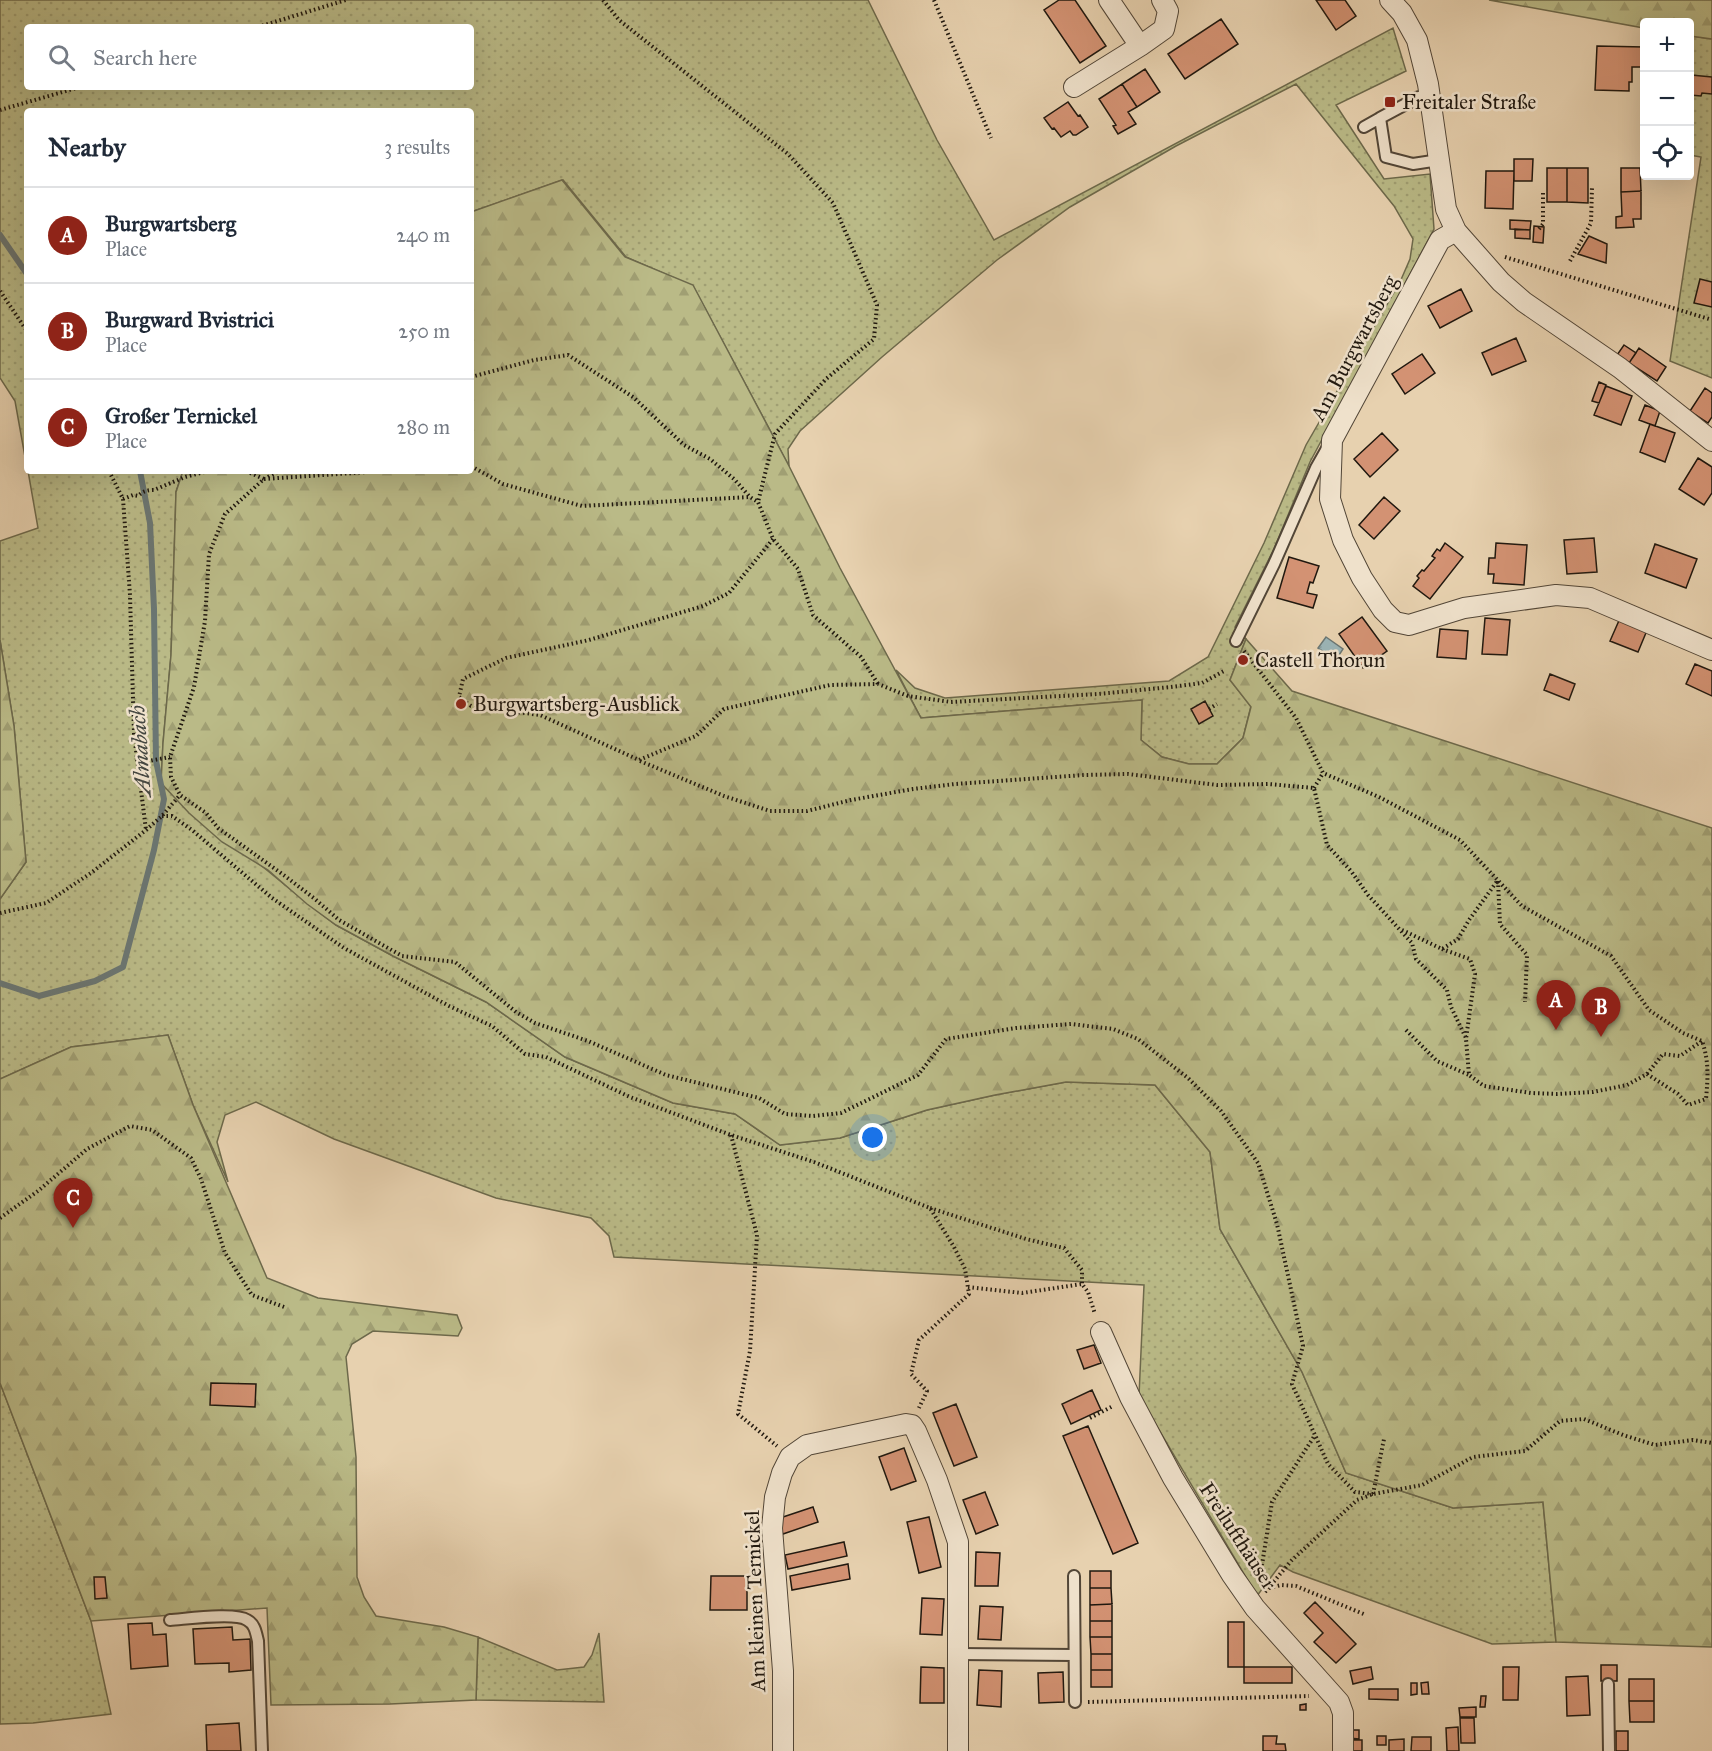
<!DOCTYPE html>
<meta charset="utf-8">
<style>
:root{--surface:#fff;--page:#f2f2f3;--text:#1f2937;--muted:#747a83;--line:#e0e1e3;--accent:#8f2418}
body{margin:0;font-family:"IM FELL Great Primer",serif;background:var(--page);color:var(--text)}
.controls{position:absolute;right:18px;top:18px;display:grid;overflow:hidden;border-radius:6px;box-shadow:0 6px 24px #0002}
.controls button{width:54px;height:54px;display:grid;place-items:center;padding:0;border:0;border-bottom:2px solid var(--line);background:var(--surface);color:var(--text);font:30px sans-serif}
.you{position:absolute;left:873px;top:1138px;width:21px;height:21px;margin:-15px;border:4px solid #fff;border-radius:50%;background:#1a73e8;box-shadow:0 0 0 9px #1a73e833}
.badge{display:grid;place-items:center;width:39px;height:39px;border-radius:50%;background:var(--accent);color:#fff;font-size:20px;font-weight:700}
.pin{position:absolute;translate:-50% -50px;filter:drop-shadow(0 2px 3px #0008)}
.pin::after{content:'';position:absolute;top:32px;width:21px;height:18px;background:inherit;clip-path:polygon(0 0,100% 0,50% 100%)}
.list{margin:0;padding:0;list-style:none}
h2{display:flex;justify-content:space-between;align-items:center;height:78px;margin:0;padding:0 24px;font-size:26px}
h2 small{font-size:20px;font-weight:400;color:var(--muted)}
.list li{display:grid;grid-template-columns:39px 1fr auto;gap:18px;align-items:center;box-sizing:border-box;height:96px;padding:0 24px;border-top:2px solid var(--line)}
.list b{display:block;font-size:22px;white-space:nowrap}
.list p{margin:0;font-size:20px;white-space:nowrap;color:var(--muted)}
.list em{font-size:20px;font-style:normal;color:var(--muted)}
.icon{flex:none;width:33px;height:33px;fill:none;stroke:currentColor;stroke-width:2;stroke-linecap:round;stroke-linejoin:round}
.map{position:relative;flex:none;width:1712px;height:1751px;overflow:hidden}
.search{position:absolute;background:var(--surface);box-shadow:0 6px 24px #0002;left:24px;top:24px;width:450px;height:66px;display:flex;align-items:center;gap:15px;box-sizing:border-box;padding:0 21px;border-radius:6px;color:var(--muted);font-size:22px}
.panel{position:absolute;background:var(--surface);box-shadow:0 6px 24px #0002;left:24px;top:108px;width:450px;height:366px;border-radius:6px}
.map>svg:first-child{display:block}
</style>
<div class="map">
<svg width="1712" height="1751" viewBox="0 0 1712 1751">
<defs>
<pattern id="green-dots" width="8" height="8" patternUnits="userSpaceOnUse" patternTransform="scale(1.5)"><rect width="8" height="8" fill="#baba87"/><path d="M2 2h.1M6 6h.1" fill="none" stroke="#a09f73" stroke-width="1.8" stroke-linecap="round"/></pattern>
<pattern id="forest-firs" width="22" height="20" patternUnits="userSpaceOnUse" patternTransform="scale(1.5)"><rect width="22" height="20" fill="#baba87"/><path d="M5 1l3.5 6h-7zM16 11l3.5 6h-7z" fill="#a09f73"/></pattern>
<pattern id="water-ripples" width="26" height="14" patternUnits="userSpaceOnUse" patternTransform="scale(1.5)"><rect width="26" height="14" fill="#9bb4b6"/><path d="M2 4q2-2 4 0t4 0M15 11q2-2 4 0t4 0" fill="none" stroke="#859a9b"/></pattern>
</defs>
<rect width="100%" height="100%" fill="#e7d1af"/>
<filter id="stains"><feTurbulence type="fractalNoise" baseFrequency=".00333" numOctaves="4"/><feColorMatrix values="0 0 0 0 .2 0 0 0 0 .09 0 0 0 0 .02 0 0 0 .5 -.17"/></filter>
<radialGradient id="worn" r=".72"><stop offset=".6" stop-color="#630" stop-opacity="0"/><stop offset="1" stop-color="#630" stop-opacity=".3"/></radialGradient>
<path fill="url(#green-dots)" stroke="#6d694b" stroke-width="1.5" fill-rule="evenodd" d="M0 0H868L937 140 994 240 1393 28 1406 71 1336 105 1384 179 1430 174 1434 229 1310 462 1274 549 1235 627 1246 639 1230 680 1251 706 1243 738 1217 764H1189L1162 757 1141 740 1142 700 921 718 896 670 915 688 945 698 1169 681 1208 657 1264 543 1306 445 1400 282 1410 259 1413 239 1394 206 1296 84 1176 146 1070 207 997 260 882 357 800 431 788 449 789 466 693 286 626 257 563 180 471 212V111H27V468L15 401 0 378ZM27 27H471V87H27Z
M1692 36 1712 39V378L1670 361 1701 157 1690 155V69Z
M28 471H183L176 492 171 655 163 743 161 783 307 903 336 925 393 956 486 1002 565 1057 673 1103 735 1114 780 1145 840 1138 927 1110 995 1095 1066 1082 1155 1085 1210 1152 1220 1229 1302 1372 1346 1473 1453 1508 1543 1502 1556 1642 1492 1644 1293 1572 1280 1565 1257 1596 1139 1396 1144 1285 614 1257 609 1236 591 1218 496 1198 334 1139 256 1102 225 1115 217 1142 228 1182 193 1105 168 1035 71 1047 0 1079V899L26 862 14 726 0 640V541L38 528Z
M0 1383 91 1621 111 1714 33 1723 0 1724Z
M599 1633 604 1702 476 1700 478 1637 557 1670 584 1667 592 1655Z"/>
<path fill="url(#forest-firs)" stroke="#6d694b" stroke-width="1.5" d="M1489 0H1712V39L1690 36V22H1644V28Z
M562 180 625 257 693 285 789 466 840 568 921 718 1142 700 1141 740 1162 757 1189 764H1217L1243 738 1251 707 1230 680 1246 639 1292 691 1712 828V1647L1556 1642 1543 1502 1453 1508 1346 1473 1302 1372 1220 1229 1210 1152 1155 1085 1066 1082 995 1095 927 1110 840 1138 780 1145 735 1114 673 1103 565 1057 486 1002 393 956 336 925 307 904 268 870 222 842 189 813 161 783 163 743 171 655 176 492 183 471H471V212Z
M0 640 14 726 26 862 0 899Z
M168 1035 193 1105 267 1278 318 1298 457 1315 462 1328 458 1336 373 1331 352 1344 346 1357 356 1457 357 1577 364 1597 376 1616 444 1627 478 1637 476 1700 390 1704 271 1705 267 1608 91 1621 0 1383V1079L71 1047Z"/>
<path fill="url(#water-ripples)" stroke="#6a7673" stroke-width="1.5" d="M1326 637 1343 649 1336 660 1318 648Z"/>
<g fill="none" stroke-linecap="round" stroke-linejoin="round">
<path stroke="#6a7673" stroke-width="6" d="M0 235 27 274
M0 983 39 996 95 981 123 967 154 850 164 799 156 761 154 609 150 523 140 471"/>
</g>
<path fill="#d39273" stroke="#20180f" stroke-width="1.5" d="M1059 0H1075L1106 46 1080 63 1044 10Z
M1316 0H1345L1356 16 1336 30Z
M1221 19 1238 44 1185 79 1168 54Z
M1597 46 1644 47V67H1632V82H1629V91L1595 90Z
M1145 69 1160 92 1137 107 1122 84Z
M1691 75 1712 77V94L1702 93 1701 96 1690 95Z
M1122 84 1137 107 1128 112 1136 124 1118 134 1113 126 1116 125 1099 99Z
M1068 102 1078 116 1080 115 1088 127 1076 135H1073L1070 131 1061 137 1054 128 1052 129 1044 118Z
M1514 159H1533L1532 181H1514Z
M1547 168H1567V202H1547Z
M1567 168H1588V203L1567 202Z
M1621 168H1640L1641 191 1621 192Z
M1486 171H1514L1513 209 1485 208Z
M1641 191V219H1633L1634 227 1616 228V217L1622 216 1621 192Z
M1510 220 1531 221 1530 230 1510 229Z
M1534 226 1544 227 1543 243 1533 242Z
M1515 229 1530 230V239L1515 238Z
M1589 236 1607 244 1606 263 1578 254Z
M1700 279 1712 282V307L1694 303Z
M1461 289 1472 311 1440 328 1428 306Z
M1516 338 1526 361 1492 375 1482 353Z
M1624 345 1636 353 1629 363 1617 355Z
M1639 348 1666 367 1657 381 1629 363Z
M1422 354 1435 373 1405 394 1392 374Z
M1599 382 1606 385 1599 403 1592 401Z
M1606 386 1632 396 1621 425 1594 415Z
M1705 388 1712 393V417L1708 423 1690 411Z
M1645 405 1660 411 1655 426 1639 420Z
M1650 424 1675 433 1665 462 1640 452Z
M1382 433 1398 450 1370 477 1354 459Z
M1698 458 1712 467V493L1704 505 1679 489Z
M1384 497 1400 511 1374 539 1359 525Z
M1594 538 1597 572 1567 574 1564 540Z
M1445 543 1463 557 1430 599 1413 586 1419 578 1417 576 1422 570 1424 571 1435 558 1432 556 1437 549 1440 551Z
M1496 543 1527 545 1524 585 1493 583 1494 574H1488L1489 558H1495Z
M1655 544 1697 559 1686 588 1645 573Z
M1289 557 1319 566 1313 583 1310 582 1307 593 1317 595 1313 608 1277 598Z
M1621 616 1648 628 1638 652 1610 641Z
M1362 617 1387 651 1363 668 1339 634Z
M1485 618 1510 620 1507 655 1482 654Z
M1440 629 1468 631 1466 659 1437 657Z
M1695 664 1712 671V696L1686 684Z
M1550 674 1575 684 1569 700 1544 690Z
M1205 701 1213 716 1199 724 1191 709Z
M1094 1345 1101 1363 1084 1369 1077 1350Z
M211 1383 256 1384 255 1407 210 1405Z
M1092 1390 1101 1410 1071 1424 1062 1404Z
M956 1404 977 1457 954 1466 933 1413Z
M1088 1426 1138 1543 1113 1554 1063 1436Z
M904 1448 916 1481 891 1490 879 1457Z
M985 1492 998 1525 976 1534 963 1500Z
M813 1507 818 1522 783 1534 777 1519Z
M929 1517 941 1567 919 1573 907 1522Z
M844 1542 847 1556 788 1569 785 1555Z
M976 1552 1000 1553 998 1586H975Z
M848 1564 850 1579 792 1590 790 1576Z
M1090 1571H1111V1588H1090Z
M711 1576H747V1610H710Z
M94 1577H105L107 1598 95 1599Z
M1090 1588H1111L1112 1604 1090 1605Z
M922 1598 944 1599 942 1635 920 1634Z
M1315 1602 1356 1644 1336 1663 1314 1642 1323 1633 1304 1613Z
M1112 1604V1621H1090V1605Z
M980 1606 1003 1607 1001 1640 978 1639Z
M1090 1621H1112V1637H1090Z
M1228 1622H1244V1667H1228Z
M152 1623 153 1635 166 1634 168 1666 131 1669 128 1624Z
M232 1627 233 1640 250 1639 251 1670 229 1672V1663L195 1664 193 1629Z
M1090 1637H1112V1654H1091Z
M1091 1654H1112V1670H1091Z
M1601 1665H1617V1681H1601Z
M921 1667 944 1668V1703H920Z
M1244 1667H1292V1683H1244Z
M1371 1667 1373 1679 1353 1684 1350 1671Z
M1503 1667H1519L1518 1700H1503Z
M979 1670 1002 1671 1001 1707 977 1705Z
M1091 1670H1112V1687H1091Z
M1063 1672 1064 1702 1039 1703 1038 1673Z
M1588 1676 1590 1715 1567 1716 1566 1677Z
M1629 1679H1654V1701H1629Z
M1428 1682 1429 1694H1422L1421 1683Z
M1411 1683H1417V1694L1411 1695Z
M1369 1689H1398V1700L1369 1699Z
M1481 1696H1486L1485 1707H1480Z
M1629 1701H1654V1722H1630Z
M1306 1704V1710H1300V1705Z
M1476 1707V1717H1460L1459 1708Z
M1460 1718H1474L1475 1743H1461Z
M239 1723 241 1751H207L206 1725Z
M1458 1727 1459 1751H1447L1446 1728Z
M1349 1730H1359V1739L1349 1738Z
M1616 1731H1628V1751H1616Z
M1263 1736H1277L1276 1744H1285L1286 1751H1263Z
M1377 1736H1386V1745H1377Z
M1412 1737H1431V1751H1411Z
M1404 1739V1751H1389V1740Z
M1349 1740H1362V1751H1349Z"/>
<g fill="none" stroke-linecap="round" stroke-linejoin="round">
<g stroke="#524637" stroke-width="14">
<path id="lane" d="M1429 95 1419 97 1380 118 1386 157 1413 164 1439 160
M1364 127 1380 118
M1236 641 1274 564 1316 468 1329 445
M1074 1576 1075 1702
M170 1620C186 1619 235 1612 247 1620 255 1624 256 1633 258 1641L262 1751
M958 1654 1074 1655
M1608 1684 1609 1751"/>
</g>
<g stroke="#524637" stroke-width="22">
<path id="street" d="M1390 0 1402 13 1417 40 1428 84 1446 209 1456 231 1501 282 1524 302 1620 368 1712 441
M1140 46 1164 29 1168 11 1162 0
M1074 87 1140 46 1109 0
M1456 231 1440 240 1332 440 1330 499 1343 540 1362 578 1383 610 1395 622 1409 625 1464 608 1556 595 1590 598 1712 650
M1101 1332 1130 1397 1173 1478 1232 1575 1255 1608 1339 1702 1343 1713V1751
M783 1751V1671L772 1528 775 1497 782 1473 790 1457 807 1445 906 1424 912 1425 916 1431 937 1480 958 1542V1751"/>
</g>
<path stroke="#20180f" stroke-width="4" stroke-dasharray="1.5 3" stroke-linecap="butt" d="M603 0 619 20 788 154 833 203 877 305 874 339 826 379 775 434 758 502
M934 0 991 138
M258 27 346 0
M0 110 80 87
M1539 229 1543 224V191
M1505 257 1709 319
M1570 261 1591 223 1592 187
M0 291 27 331
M471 377 534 360 568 355 633 397 684 445 710 459 734 479 750 497 758 502 773 539 798 569 813 615 861 657 878 684
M471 466 503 484 582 506 750 497
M109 471 123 499 130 595 134 734 146 830
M246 471 264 479 225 514 209 554 205 621 194 687 170 757 171 777 180 795 206 813 218 828 285 876 315 899 339 920 402 956 455 962 516 1012 535 1023 588 1041 666 1075 759 1098 785 1114 813 1116 841 1113 918 1075 946 1039 1016 1028 1071 1024 1113 1029 1138 1039 1188 1078 1221 1111 1258 1163 1277 1224 1303 1346 1292 1384 1328 1464 1355 1492 1373 1494
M268 477 279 471
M264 479 383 471
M123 499 133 495 138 496C143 491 148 490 154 490L185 477 208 471
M773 539 729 593 703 606 589 640 506 658 463 679 459 697 471 706 540 715 639 760 696 736 724 709 830 685 878 684 908 696 951 702 1098 694 1171 687 1202 683 1224 671
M1244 651 1296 718 1323 773 1379 797 1460 840 1522 906 1611 956 1649 1010 1683 1033 1702 1041C1709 1061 1708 1077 1706 1099L1688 1105 1678 1094 1647 1074 1627 1085 1593 1092 1557 1094 1531 1093 1484 1086 1469 1075 1466 1039 1475 974 1470 959 1442 949
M1209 709 1217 704
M640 761 724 796 770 811H807L851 800 913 789 955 784 1084 775 1128 774 1217 785 1268 784 1314 788 1327 845 1351 871 1368 895 1412 943 1416 959 1447 990 1451 1007 1466 1038
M138 763 170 757
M1314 788 1323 773
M162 816H172L192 830 272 898 344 948 449 1006 492 1026 525 1054 546 1057 630 1097 731 1135 814 1162 930 1208 954 1247 965 1269 969 1294 919 1340 911 1374 927 1391 919 1408
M1498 881 1500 924 1527 955 1525 1002
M0 913 46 903 91 873 146 830 162 816 180 795
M1402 930 1442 949 1458 939 1469 920 1498 880
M1406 1030 1437 1061 1469 1075
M1647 1074 1663 1054 1680 1056 1702 1041
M731 1135 757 1235 750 1351 738 1414 777 1446
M930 1208 1026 1239 1064 1248 1082 1270V1284
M0 1218 38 1191 87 1149 130 1126 152 1130 191 1158 201 1179 225 1253 252 1295 284 1307
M968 1287 1022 1293 1082 1284 1088 1292 1095 1314
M1090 1418 1113 1406
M1373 1494 1384 1439
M1268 1587 1262 1565 1272 1502 1315 1435
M1269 1588 1281 1585 1296 1586 1366 1615
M1265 1592 1292 1560 1357 1500 1373 1494 1422 1485 1473 1457 1525 1451 1560 1421 1584 1419 1623 1435 1655 1445 1693 1440 1712 1443
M1088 1702 1309 1696"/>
<use href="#lane" stroke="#efe1cb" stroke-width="10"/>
<use href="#street" stroke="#efe1cb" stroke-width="20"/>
</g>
<g fill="#8f2418" stroke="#efe1cb" stroke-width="2">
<rect x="1384" y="96" width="12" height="12" rx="3"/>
<circle cx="1243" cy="660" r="6"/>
<circle cx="461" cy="704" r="6"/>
</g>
<g text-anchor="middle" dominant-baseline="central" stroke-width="5" stroke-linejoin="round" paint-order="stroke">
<g font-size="21" fill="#20180f" stroke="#efe1cb" text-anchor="start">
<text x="1402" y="102">Freitaler Straße</text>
<text x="1255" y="660">Castell Thorun</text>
<text x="473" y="704">Burgwartsberg-Ausblick</text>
</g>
<g font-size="21" fill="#20180f" stroke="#efe1cb">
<text transform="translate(1354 348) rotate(-62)">Am Burgwartsberg</text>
<text transform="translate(1238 1536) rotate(57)">Freilufthäuser</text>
<text transform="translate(755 1601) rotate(-92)">Am kleinen Ternickel</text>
</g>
<g font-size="22" font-style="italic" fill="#454741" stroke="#efe1cb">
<text transform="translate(140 751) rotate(-94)">Almabach</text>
</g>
</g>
<rect width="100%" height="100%" filter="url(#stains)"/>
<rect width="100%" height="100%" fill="url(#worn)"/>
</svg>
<div class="controls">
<button>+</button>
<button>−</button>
<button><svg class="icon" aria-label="locate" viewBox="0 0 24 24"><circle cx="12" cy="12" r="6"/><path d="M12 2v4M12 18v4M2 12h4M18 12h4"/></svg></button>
</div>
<div class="you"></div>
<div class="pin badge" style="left:1556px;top:1030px">A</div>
<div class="pin badge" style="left:1601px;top:1037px">B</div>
<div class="pin badge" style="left:73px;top:1228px">C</div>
<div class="search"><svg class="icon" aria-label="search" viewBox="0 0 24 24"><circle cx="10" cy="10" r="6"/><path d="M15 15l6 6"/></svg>Search here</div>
<section class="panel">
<h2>Nearby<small>3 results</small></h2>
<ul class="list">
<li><span class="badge">A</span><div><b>Burgwartsberg</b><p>Place</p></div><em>240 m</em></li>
<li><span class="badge">B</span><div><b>Burgward Bvistrici</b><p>Place</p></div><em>250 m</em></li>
<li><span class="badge">C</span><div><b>Großer Ternickel</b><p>Place</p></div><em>280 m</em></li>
</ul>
</section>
</div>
